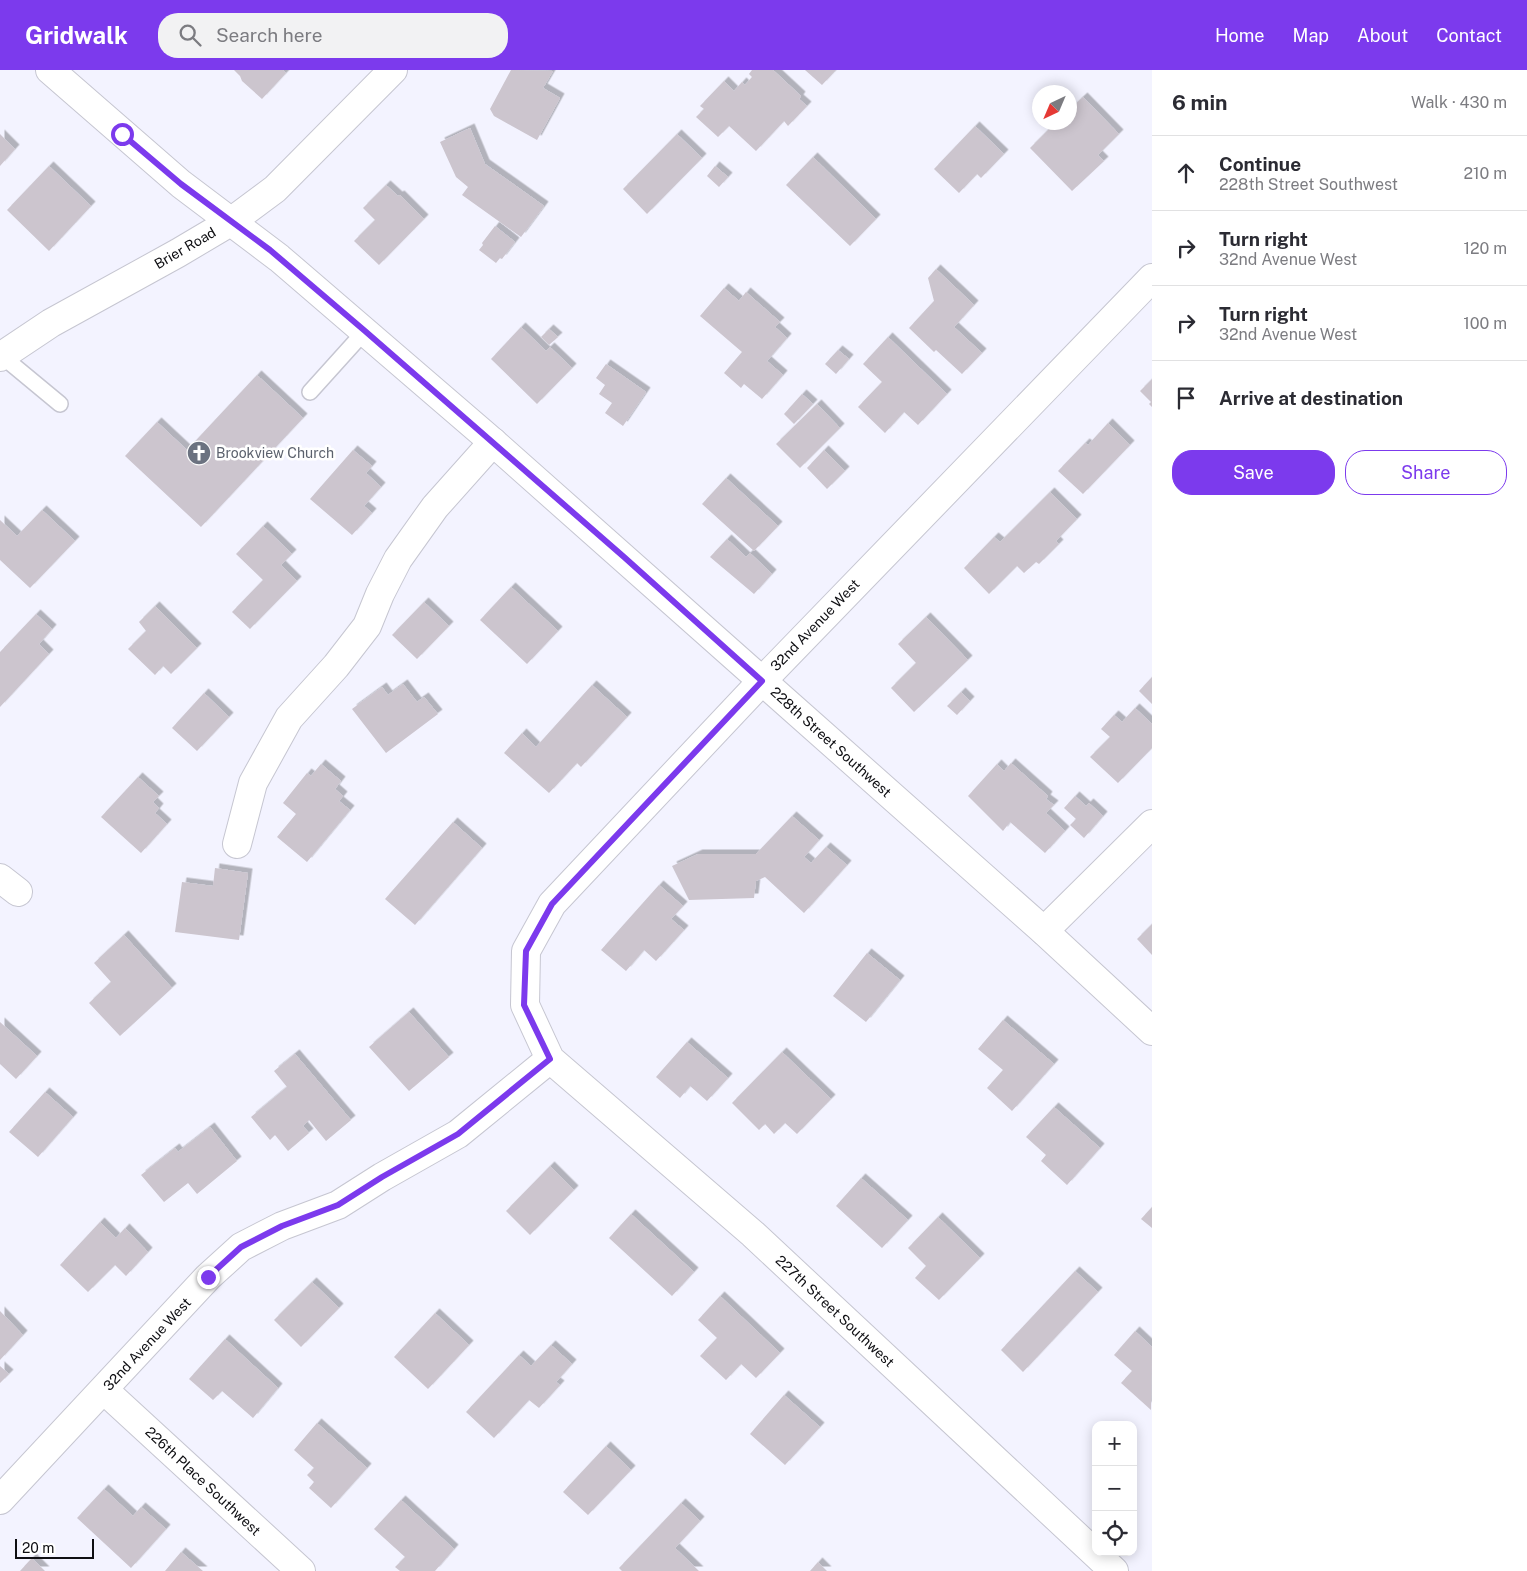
<!DOCTYPE html>
<meta charset="utf-8">
<style>
:root{--surface:#fff;--page:#f2f2f3;--text:#2b2b33;--muted:#7c7c81;--line:#e1e1e2;--accent:#7c3aed}
body{margin:0;font-family:"Public Sans",sans-serif;background:var(--page);color:var(--text)}
.controls{position:absolute;right:15px;bottom:15px;display:grid;overflow:hidden;border-radius:10px;box-shadow:0 2px 12px #0003}
.controls button{width:45px;height:45px;display:grid;place-items:center;padding:0;border:0;border-bottom:1px solid var(--line);background:var(--surface);color:var(--text);font:25px sans-serif}
.compass{position:absolute;left:1032px;top:15px;width:45px;height:45px;border-radius:50%;background:var(--surface);box-shadow:0 2px 12px #0003;rotate:224deg}
.scale{position:absolute;left:15px;bottom:12px;width:79px;box-sizing:border-box;padding-left:5px;border:2px solid #0e0e12;border-top:0;font-size:14px;line-height:18px;white-space:nowrap;color:#0e0e12;-webkit-text-stroke:4px #fff;paint-order:stroke}
.stop{position:absolute;width:15px;height:15px;margin:-11px;border:4px solid #7c3aed;border-radius:50%;background:#fff}
.stop.end{background:#7c3aed;border-color:#fff;box-shadow:0 1px 5px #0008}
.list{margin:0;padding:0;list-style:none}
h2{display:flex;justify-content:space-between;align-items:center;height:65px;margin:0;padding:0 20px;font-size:21px}
h2 small{font-size:16px;font-weight:400;color:var(--muted)}
.list li{display:grid;grid-template-columns:32px 1fr auto;gap:15px;align-items:center;box-sizing:border-box;height:75px;padding:0 20px;border-top:1px solid var(--line)}
.list b{display:block;font-size:19px;white-space:nowrap}
.list p{margin:0;font-size:16px;white-space:nowrap;color:var(--muted)}
.list em{font-size:16px;font-style:normal;color:var(--muted)}
.actions{display:flex;gap:10px;padding:15px 20px}
.actions a{flex:1;padding:11px 0;border:1px solid var(--accent);border-radius:20px;text-align:center;font-size:18px;color:var(--accent)}
.actions .main{background:var(--accent);color:#fff}
.icon{flex:none;width:28px;height:28px;fill:none;stroke:currentColor;stroke-width:2;stroke-linecap:round;stroke-linejoin:round}
.map{position:relative;flex:none;width:1152px;height:1501px;overflow:hidden}
header{display:flex;align-items:center;gap:30px;box-sizing:border-box;height:70px;padding:0 25px;background:var(--accent);color:#fff}
header strong{font-size:24px}
nav{display:flex;gap:28px;margin-inline-start:auto;font-size:18px}
.search{width:350px;height:45px;background:var(--page);display:flex;align-items:center;gap:12px;box-sizing:border-box;padding:0 18px;border-radius:20px;color:var(--muted);font-size:19px}
main{display:flex}
aside{flex:1;background:var(--surface)}
.map>svg:first-child{display:block}
</style>
<header>
<strong>Gridwalk</strong>
<div class="search"><svg class="icon" aria-label="search" viewBox="0 0 24 24"><circle cx="10" cy="10" r="6"/><path d="M15 15l6 6"/></svg>Search here</div>
<nav><a>Home</a><a>Map</a><a>About</a><a>Contact</a></nav>
</header>
<main>
<div class="map">
<svg width="1152" height="1501" viewBox="0 0 1152 1501">
<defs>
<filter id="shadow"><feDropShadow dx="4.5" dy="-4.5" stdDeviation="0" flood-color="#0004"/></filter>
</defs>
<rect width="100%" height="100%" fill="#f3f3ff"/>
<path fill="#ccc5ce" filter="url(#shadow)" d="M234 0H283L286 3 262 29 242 11 240 6Z
M511 0 553 1 543 18 560 28 537 70 494 46 490 39Z
M752 0H773L801 26 799 29 807 36 788 56 784 51 756 81 729 56 718 67 696 47 704 39 700 36 724 11 734 21 742 12 745 15 752 7 749 4Z
M805 0H836L822 15Z
M1083 27 1119 64 1098 85 1104 91 1072 121 1030 78 1056 52H1070V39Z
M975 56 1004 84 981 108 977 104 959 123 934 99Z
M470 58 485 94 544 136 521 167 462 125 468 117 456 107 440 72Z
M0 64 15 79 0 96Z
M677 64 702 88 647 144 623 119Z
M813 87 876 149 850 176 786 115Z
M49 96 91 136 49 181 7 140Z
M715 96 728 107 719 117 707 106Z
M386 115 398 126 400 125 424 149 379 195 354 171 375 150 363 138Z
M495 156 515 172 502 189 500 188 496 193 479 180 483 175 482 173Z
M936 199 974 235 954 257 982 283 962 304 936 280 934 282 909 258 934 231 928 208Z
M724 218 739 231 746 222 780 252 775 257 787 268 767 291 783 305 762 329 744 314 741 318 724 303 742 282 700 246Z
M521 257 546 281 550 277 572 298 537 334 491 289Z
M549 259 558 267 549 275 541 267Z
M888 267 947 324 918 355 904 342 885 363 858 337 882 312 863 294Z
M838 280 849 289 836 304 825 294Z
M606 294 646 322 623 356 605 343 612 333 599 324 605 315 596 308Z
M257 305 303 348 201 457 125 386 157 352 187 380Z
M1152 309V337L1149 334 1151 332 1140 321Z
M802 324 813 334 794 354 784 344Z
M817 334 840 358 800 398 776 374Z
M1108 353 1130 375 1083 424 1058 401 1085 373 1088 375Z
M353 380 372 396 366 403 381 417 364 436 372 443 352 465 310 429Z
M824 380 845 401 827 419 807 398Z
M726 408 778 456 754 481 702 434Z
M1050 422 1077 449 1056 471 1059 474 1039 494 1036 492 1024 503 1017 496 989 524 964 498 994 467 1000 472Z
M42 440 75 471 30 518 0 490V450L17 466Z
M263 456 292 484 281 495 297 511 250 559 232 542 263 510 236 484Z
M727 469 746 487 750 483 772 504 754 524 710 487Z
M511 517 558 561 527 594 480 550Z
M424 532 449 556 417 589 392 565Z
M155 536 197 578 171 604 163 596 155 605 128 579 146 561 139 552Z
M36 544 52 559 39 574 49 584 0 637V582Z
M926 547 968 590 914 642 891 618 916 593 898 574Z
M1152 607V634L1139 621Z
M403 614 417 632 424 627 438 644 386 683 352 639 382 617 388 625Z
M592 615 627 647 581 697 577 693 549 723 504 683 522 663 536 677Z
M961 622 970 631 957 645 947 636Z
M204 623 229 647 197 681 172 658Z
M1135 638 1152 654V678L1118 713 1090 687 1110 667 1101 659 1114 645 1122 652Z
M1011 693 1048 726 1046 729 1054 735 1046 743 1065 761 1045 783 1010 752 1003 761 968 726 997 694 1004 701Z
M321 694 341 711 335 719 343 726 339 731 350 740 307 792 277 767 296 744 283 733 307 703 311 706Z
M138 707 159 726 153 732 159 738 155 743 167 754 141 783 101 747Z
M1075 726 1086 736 1089 733 1103 746 1084 768 1070 755 1076 749 1064 738Z
M792 746 819 770 804 787 811 793 826 777 847 795 804 843 765 807 756 811 754 828 689 830 672 796 698 784H756Z
M453 752 482 778 415 855 385 829Z
M215 798 248 803 239 870 175 862 182 812 213 816Z
M659 815 683 836 671 849 684 860 656 891 644 880 626 901 601 880Z
M1152 854V885L1137 869Z
M124 865 172 918 120 966 89 933 111 912 94 893Z
M867 883 900 910 866 952 833 926Z
M409 942 449 987 409 1021 369 977Z
M1003 950 1054 994 1012 1041 987 1018 1003 1000 978 979Z
M0 952 37 986 16 1009 0 994Z
M687 972 728 1008 707 1031 690 1016 680 1028 656 1007Z
M782 982 831 1029 797 1064 785 1053 774 1064 765 1054 759 1060 732 1033Z
M295 984 351 1050 326 1071 309 1050 303 1056 309 1063 288 1081 275 1065 270 1070 251 1047 287 1017 274 1001Z
M45 1022 73 1047 38 1087 9 1062Z
M1054 1037 1100 1078 1067 1115 1041 1091 1046 1085 1026 1067Z
M210 1057 237 1091 197 1124 188 1113 164 1132 141 1105 175 1078 178 1082Z
M550 1096 574 1120 530 1165 506 1141Z
M861 1108 908 1150 882 1178 836 1136Z
M1152 1137V1158L1141 1149Z
M631 1144 694 1202 672 1226 609 1168Z
M938 1147 980 1188 939 1230 915 1208 926 1196 908 1178Z
M100 1152 116 1168 125 1158 148 1182 126 1206 115 1195 88 1222 60 1195Z
M1075 1201 1098 1222 1023 1302 1001 1280Z
M312 1212 339 1238 301 1277 274 1250Z
M720 1226 780 1283 756 1308 741 1294 726 1310 700 1286 717 1268 698 1250Z
M0 1241 23 1265 0 1290Z
M435 1243 469 1275 428 1319 394 1287Z
M1135 1261 1152 1277 1151 1340 1121 1313 1132 1301 1114 1285Z
M225 1269 278 1318 253 1348 222 1321 213 1330 189 1309Z
M551 1275 572 1294 556 1312 560 1315 539 1338 529 1330 494 1368 466 1342 519 1285 531 1296Z
M0 1296 9 1304 0 1313Z
M784 1325 820 1357 785 1395 750 1364Z
M317 1353 367 1398 331 1438 309 1418 314 1412 307 1405 314 1398 294 1380Z
M606 1376 631 1400 588 1445 563 1422Z
M104 1419 133 1446 141 1437 166 1459 131 1498 77 1448Z
M401 1430 454 1479 435 1501H400L395 1497 405 1487 374 1459Z
M681 1433 700 1451 675 1478 699 1501H622L619 1498Z
M181 1482 203 1501H165Z
M32 1488 45 1501H20Z
M818 1492 827 1501H810Z"/>
<g fill="none" stroke-linecap="round" stroke-linejoin="round">
<g stroke="#c6c6d1" stroke-width="18">
<path id="service" d="M2 286 60 334
M310 322 365 261"/>
</g>
<g stroke="#c6c6d1" stroke-width="30">
<path id="minor" d="M237 774 253 713 289 648 336 596 367 556 380 524 398 489 435 437 493 372
M0 808 18 822
M1044 861 1152 754
M550 989 753 1164 1114 1501
M104 1320 301 1501
M0 1430 208 1207 241 1177 282 1156 338 1135 382 1107 458 1064 550 989 525 935 526 881 552 834 762 611 1152 208"/>
</g>
<g stroke="#c6c6d1" stroke-width="30">
<path id="secondary" d="M50 0 181 114 279 188 486 366 1044 861 1152 961
M0 287 51 253 178 183 232 151 275 119 393 0"/>
</g>
<use href="#service" stroke="#fff" stroke-width="15"/>
<use href="#minor" stroke="#fff" stroke-width="28"/>
<use href="#secondary" stroke="#fff" stroke-width="28"/>
</g>
<g fill="none" stroke-linecap="round" stroke-linejoin="round">
<path stroke="#7c3aed" stroke-width="6" d="M122 64 181 114 270 180 365 261 624 487 762 611 552 834 526 881 524 935 550 989 458 1064 382 1107 338 1135 282 1156 241 1177 208 1207"/>
</g>
<defs>
<g id="church-disc" transform="scale(1.25)"><circle r="9.5" fill="#6b7280" stroke="#fff"/><path d="M-1.2-6h2.4v3.5h3.3v2.4h-3.3V6h-2.4V-.1h-3.3v-2.4h3.3Z" fill="#fff"/></g>
</defs>
<g fill-rule="evenodd">
<use href="#church-disc" x="199" y="383"/>
</g>
<g text-anchor="middle" dominant-baseline="central" stroke-width="5" stroke-linejoin="round" paint-order="stroke">
<g font-size="14" fill="#0e0e12" stroke="#fff">
<text transform="translate(185 178) rotate(-30)">Brier Road</text>
<text transform="translate(815 555) rotate(-46)">32nd Avenue West</text>
<text transform="translate(831 672) rotate(42)">228th Street Southwest</text>
<text transform="translate(835 1241) rotate(43)">227th Street Southwest</text>
<text transform="translate(147 1274) rotate(-47)">32nd Avenue West</text>
<text transform="translate(203 1411) rotate(43)">226th Place Southwest</text>
</g>
<g font-size="14" fill="#5b616d" stroke="#fff" text-anchor="start">
<text x="216" y="383">Brookview Church</text>
</g>
</g>
</svg>
<div class="controls">
<button>+</button>
<button>−</button>
<button><svg class="icon" aria-label="locate" viewBox="0 0 24 24"><circle cx="12" cy="12" r="6"/><path d="M12 2v4M12 18v4M2 12h4M18 12h4"/></svg></button>
</div>
<svg class="compass" viewBox="-18 -18 36 36"><path d="M0-13l5 13h-10z" fill="#e53935"/><path d="M0 13l5-13h-10z" fill="#7c7c81"/></svg>
<div class="scale">20 m</div>
<div class="stop" style="left:122px;top:64px"></div>
<div class="stop end" style="left:208px;top:1207px"></div>
</div>
<aside>
<h2>6 min<small>Walk · 430 m</small></h2>
<ul class="list">
<li><svg class="icon" aria-label="ahead" viewBox="0 0 24 24"><path d="M12 20V5M6 11l6-6 6 6"/></svg><div><b>Continue</b><p>228th Street Southwest</p></div><em>210 m</em></li>
<li><svg class="icon" aria-label="right" viewBox="0 0 24 24"><path d="M7 20v-9h11M14 6l5 5-5 5"/></svg><div><b>Turn right</b><p>32nd Avenue West</p></div><em>120 m</em></li>
<li><svg class="icon" aria-label="right" viewBox="0 0 24 24"><path d="M7 20v-9h11M14 6l5 5-5 5"/></svg><div><b>Turn right</b><p>32nd Avenue West</p></div><em>100 m</em></li>
<li><svg class="icon" aria-label="arrive" viewBox="0 0 24 24"><path d="M6 21V4h12l-3 4 3 4H6"/></svg><div><b>Arrive at destination</b></div></li>
</ul>
<div class="actions"><a class="main">Save</a><a>Share</a></div>
</aside>
</main>
